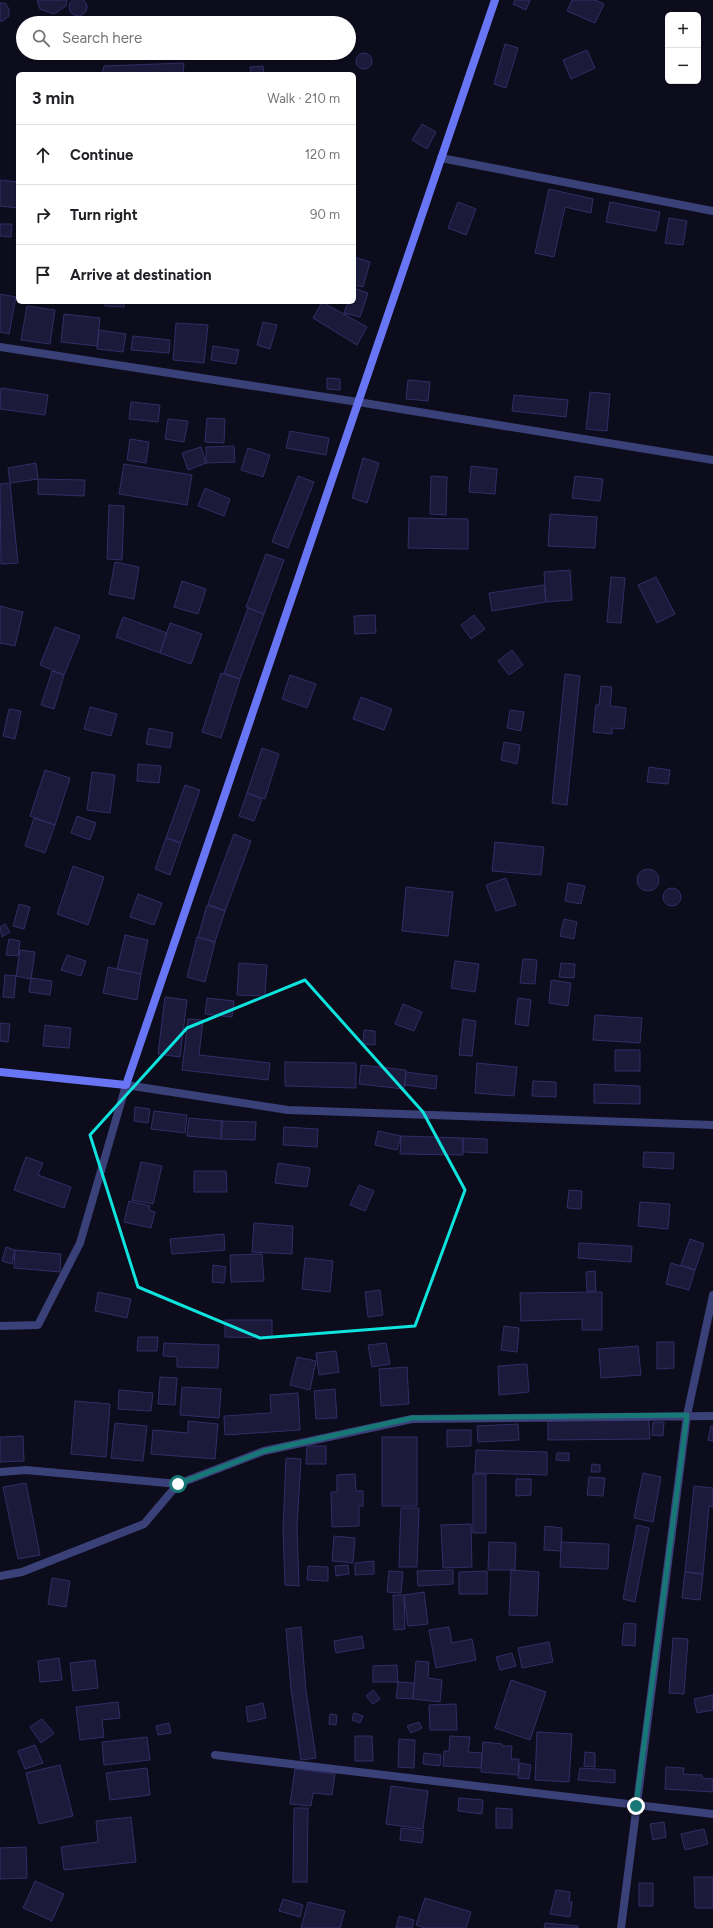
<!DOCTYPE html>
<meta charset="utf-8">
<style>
:root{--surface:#fff;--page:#f6f6f6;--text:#202124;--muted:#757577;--line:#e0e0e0}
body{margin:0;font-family:Figtree,sans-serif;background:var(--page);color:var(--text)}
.controls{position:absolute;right:12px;top:12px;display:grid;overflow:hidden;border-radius:6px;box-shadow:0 1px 3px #0004}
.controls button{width:36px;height:36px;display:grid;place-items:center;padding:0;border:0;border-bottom:1px solid var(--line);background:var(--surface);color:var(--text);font:20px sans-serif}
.stop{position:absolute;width:12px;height:12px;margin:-9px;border:3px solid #187877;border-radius:50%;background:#fff}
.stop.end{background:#187877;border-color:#fff;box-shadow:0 1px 4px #0008}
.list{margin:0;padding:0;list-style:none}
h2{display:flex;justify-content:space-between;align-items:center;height:52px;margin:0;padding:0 16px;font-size:17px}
h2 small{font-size:13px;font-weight:400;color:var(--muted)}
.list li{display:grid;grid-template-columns:26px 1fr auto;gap:12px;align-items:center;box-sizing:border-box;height:60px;padding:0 16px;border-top:1px solid var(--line)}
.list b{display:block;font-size:15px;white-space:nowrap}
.list em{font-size:13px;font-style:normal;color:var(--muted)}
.icon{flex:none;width:22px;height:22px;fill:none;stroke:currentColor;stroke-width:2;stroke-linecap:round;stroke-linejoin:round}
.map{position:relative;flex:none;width:713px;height:1928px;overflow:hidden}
.search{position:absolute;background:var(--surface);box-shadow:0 1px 3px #0004;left:16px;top:16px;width:340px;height:44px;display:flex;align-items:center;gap:10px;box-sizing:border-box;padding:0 14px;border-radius:22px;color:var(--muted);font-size:15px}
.panel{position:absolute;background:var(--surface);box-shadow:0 1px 3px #0004;left:16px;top:72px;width:340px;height:232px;border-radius:6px}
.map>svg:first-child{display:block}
</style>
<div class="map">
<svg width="713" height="1928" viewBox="0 0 713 1928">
<rect width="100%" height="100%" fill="#0d0c1c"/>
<path fill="#1c1a3b" stroke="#312d66" d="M69 7a9 9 0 1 1 18 0a9 9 0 1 1-18 0Z
M37 0H67L66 6 54 14 40 9Z
M515 0H530L526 10 513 4Z
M572 0H595L604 4 595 23 567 11Z
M0 3H5L9 9V16L3 21H0Z
M505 44 518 48 506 88 494 84Z
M587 50 595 68 571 79 563 60Z
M356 61a8 8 0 1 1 16 0a8 8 0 1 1-16 0Z
M184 63 183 74H102L104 66Z
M263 66 264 74H251L250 67Z
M422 124 436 132 427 149 412 140Z
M0 180 18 182V208L0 206Z
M549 189 593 199 591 213 565 207 554 257 535 253Z
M458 202 476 209 466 235 448 228Z
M610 202 660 212 656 231 606 222Z
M669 218 687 221 683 245 665 243Z
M0 224H12L11 237 0 236Z
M354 257 370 262 363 287 354 285Z
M354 288 368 293 360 317 344 313 348 302H354Z
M0 294 16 297 9 334 0 332Z
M105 302H124V307L105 306Z
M322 302 367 327 357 345 313 318Z
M27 306 55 310 50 344 21 340Z
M64 314 100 318 97 346 61 342Z
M263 322 277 325 270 349 257 345Z
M176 323 208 325 204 363 173 360Z
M99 330 126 334 123 352 97 349Z
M133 336 170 340 169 353 131 350Z
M213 346 239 350 236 364 211 360Z
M327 378 340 379V390L327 389Z
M408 380 430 382 428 401 406 399Z
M1 388 48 395 45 415 0 409Z
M590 392 610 394 607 431 586 429Z
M514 395 568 400 566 417 512 411Z
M131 402 160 405 158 422 129 419Z
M207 418 225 419 224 443 205 442Z
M168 419 188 421 184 442 165 439Z
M290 431 329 438 326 455 286 448Z
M130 439 149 442 146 463 127 460Z
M234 446 235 462 206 463V447Z
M201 447 206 463 188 470 182 453Z
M248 448 270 455 263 477 241 470Z
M363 458 379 463 367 503 352 498Z
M36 463 38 479 10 483 8 468Z
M124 464 192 475 187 505 119 494Z
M471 466 497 469 495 494 469 492Z
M298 476 314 482 288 548 272 542Z
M431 476 447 477 446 515 430 514Z
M575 476 603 479 600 501 572 498Z
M38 479 85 480 84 496 38 494Z
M10 483 18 563 1 564 0 484Z
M205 488 230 499 224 516 198 506Z
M109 505 124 506 122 560 107 559Z
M550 514 597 517 595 548 548 546Z
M409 518 468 519V549L408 548Z
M266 554 284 560 264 614 246 607Z
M115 562 139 567 134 599 109 594Z
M570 570 572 600 546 602 544 572Z
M611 577 625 578 621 623 607 622Z
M656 577 675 614 657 623 638 585Z
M182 581 206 589 198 614 174 607Z
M544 585 546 602 492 611 489 593Z
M0 606 23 612 15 646 0 643Z
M248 608 264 614 240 679 224 673Z
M375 615 376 633 355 634 354 616Z
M474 615 485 629 471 639 461 625Z
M123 617 167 633 160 653 116 637Z
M170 623 202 634 191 664 160 653Z
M55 627 80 636 64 675 40 665Z
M512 650 523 665 509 675 498 661Z
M52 671 64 675 54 709 41 705Z
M221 673 240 679 221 738 202 732Z
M565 674 580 676 567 805 552 803Z
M290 675 316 684 307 708 282 699Z
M601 686 612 687 610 706 626 708 624 729 612 728V734L593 732 596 705H599Z
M361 697 392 709 384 730 353 719Z
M90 707 117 714 111 736 84 729Z
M9 709 21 711 15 739 3 736Z
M510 710 524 712 521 731 507 728Z
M149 728 173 733 170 748 146 744Z
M504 742 520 745 517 764 501 760Z
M262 748 279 754 265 799 247 793Z
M138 764 161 766 159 783 137 781Z
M649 767 670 770 668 784 647 782Z
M45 770 70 778 55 825 30 816Z
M92 772 115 775 110 813 87 810Z
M185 785 200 790 181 843 166 838Z
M247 793 262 799 254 821 239 816Z
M77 816 96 823 90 840 71 833Z
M34 818 55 825 45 853 25 846Z
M234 834 251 841 225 911 208 904Z
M166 838 181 843 170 875 155 869Z
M495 842 544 847 541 875 492 871Z
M73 866 104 877 88 925 57 914Z
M637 880a11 11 0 1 1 22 0a11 11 0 1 1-22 0Z
M506 878 516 905 496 911 486 885Z
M568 883 585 886 581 904 565 901Z
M406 887 453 892 448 936 402 931Z
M663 897a9 9 0 1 1 18 0a9 9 0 1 1-18 0Z
M138 894 162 903 154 925 130 917Z
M19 904 30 907 24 929 13 926Z
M207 905 225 911 215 942 198 937Z
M564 919 577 922 574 939 560 936Z
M5 924 10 932 2 937 0 927Z
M125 935 148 940 141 974 117 969Z
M197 937 215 942 205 982 187 977Z
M9 939 20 941 18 956 6 955Z
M20 950 35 952 31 979 16 976Z
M67 955 86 961 81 976 61 970Z
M523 959 537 960 535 984 520 983Z
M455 961 479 964 475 992 451 988Z
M239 963 267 965 265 996 237 995Z
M561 963 575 964 574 978 559 977Z
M108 967 141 974 137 1000 103 993Z
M5 975 16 976 14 998 3 997Z
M31 978 52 981 50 995 29 992Z
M551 980 571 983 568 1006 549 1003Z
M165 997 187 1000 180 1057 158 1054Z
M207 998 234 1001 232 1017 205 1014Z
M518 998 531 1000 528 1026 515 1024Z
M403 1004 422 1012 414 1031 395 1024Z
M595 1015 642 1018 640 1043 593 1040Z
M188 1019 203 1020 199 1055 270 1063 268 1080 182 1070Z
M463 1019 476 1021 472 1056 459 1055Z
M0 1023 10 1024 8 1042 0 1041Z
M45 1025 71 1028 69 1048 43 1046Z
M364 1030 375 1031V1045L363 1044Z
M615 1050H640V1071H615Z
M285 1062 356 1063V1088L285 1086Z
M477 1063 517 1067 514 1096 475 1093Z
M361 1065 406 1070 404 1089 359 1084Z
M406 1072 437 1076 436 1089 405 1085Z
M533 1081 556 1082V1097L532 1096Z
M594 1084 640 1086V1104L594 1103Z
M135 1107 150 1109 148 1123 134 1121Z
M154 1111 187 1115 185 1133 151 1129Z
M189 1118 223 1121 221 1139 187 1136Z
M221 1121 256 1122 255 1140 221 1139Z
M284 1127 318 1129 317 1147 283 1145Z
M378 1131 401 1136 397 1150 375 1145Z
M401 1136 463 1138V1155L400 1154Z
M463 1138 487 1139V1153L463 1152Z
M644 1152 674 1153 673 1169 643 1167Z
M26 1157 43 1163 38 1175 71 1187 64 1208 14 1190Z
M141 1162 162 1166 153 1204 132 1200Z
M278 1163 310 1168 307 1187 275 1183Z
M194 1171H226L227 1192H194Z
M359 1185 374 1191 365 1211 350 1205Z
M569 1190 582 1191 581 1209 567 1208Z
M129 1201 150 1206 149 1210 155 1212 151 1228 124 1222Z
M640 1202 670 1204 668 1229 638 1226Z
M254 1223 293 1226 292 1254 252 1252Z
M224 1234 225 1250 172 1254 170 1239Z
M690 1239 704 1244 695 1270 681 1265Z
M579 1243 632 1246 631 1262 578 1258Z
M6 1247 15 1250 12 1264 2 1261Z
M15 1250 61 1254 60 1272 14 1268Z
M262 1254 264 1281 231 1282 230 1255Z
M305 1258 333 1261 330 1292 302 1289Z
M671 1263 695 1270 689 1290 666 1284Z
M213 1265 226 1267 224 1283 212 1282Z
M595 1271 596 1291H587L586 1272Z
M380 1290 383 1315 368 1317 365 1292Z
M98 1292 131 1299 127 1318 95 1311Z
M602 1292V1330H582V1319L521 1321 520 1293Z
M225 1320H272V1338L225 1337Z
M504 1326 519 1328 517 1352 501 1350Z
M138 1337H158L157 1351H137Z
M657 1342H674V1368L657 1369Z
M164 1343 219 1345 218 1368 177 1367V1357L163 1356Z
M386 1343 390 1364 372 1367 368 1345Z
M638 1346 641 1375 601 1378 599 1349Z
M336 1351 339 1372 319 1375 316 1353Z
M297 1357 316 1361 310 1390 290 1385Z
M527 1364 529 1392 499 1395 498 1366Z
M407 1367 409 1404 381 1406 379 1369Z
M160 1377 177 1378 175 1405 158 1404Z
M182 1387 221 1389 219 1418 180 1415Z
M335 1389 337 1418 316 1419 314 1391Z
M119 1390 153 1393 151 1411 118 1409Z
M298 1393 300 1430 225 1435 224 1416 271 1413 270 1395Z
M75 1401 110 1404 106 1457 71 1454Z
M649 1419 650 1439 548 1440V1421Z
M188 1421 218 1424 215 1459 151 1454 153 1430 188 1433Z
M653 1422H664L663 1436 652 1435Z
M115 1423 147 1426 143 1461 111 1458Z
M518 1424 519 1440 478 1442 477 1426Z
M711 1426H713V1441L708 1440Z
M447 1430H471V1446L447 1447Z
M23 1436 24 1461 0 1462V1437Z
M382 1437H417V1506H382Z
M307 1446H326V1464H306Z
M476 1450 547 1452V1475L475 1473Z
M557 1453H569V1461L556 1460Z
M286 1458 301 1459 297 1526 299 1586 285 1585 283 1529Z
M592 1464 600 1465V1472H591Z
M643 1473 661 1477 653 1522 634 1518Z
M355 1474 356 1491H363V1506H359V1526L332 1527 331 1492H337V1475Z
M473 1474H486V1533H473Z
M589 1477 605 1478 603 1496 587 1495Z
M516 1479H531V1495L516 1496Z
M26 1483 40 1555 18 1559 3 1487Z
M694 1486 713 1488V1507L709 1506 703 1574 685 1572Z
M401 1508H419L417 1567H399Z
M471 1524 472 1567 443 1568 441 1525Z
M637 1525 649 1528 635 1602 623 1599Z
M545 1526 562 1528 561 1551 544 1550Z
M334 1536 355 1538 353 1563 332 1561Z
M489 1542 516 1543 515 1570H488Z
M561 1542 609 1544 608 1569 560 1567Z
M374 1561V1574L355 1575V1563Z
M348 1565 349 1574 336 1576 335 1566Z
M308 1566 328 1567V1581L307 1580Z
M453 1570V1584L418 1586 417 1571Z
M511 1570 539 1572 537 1616 509 1615Z
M389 1571 403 1572 401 1593 387 1592Z
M487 1571V1594H459V1572Z
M685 1572 703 1574 700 1600 682 1598Z
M52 1578 70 1581 66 1607 48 1604Z
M424 1592 428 1624 408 1626 404 1595Z
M393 1595H404L405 1629 394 1630Z
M624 1623 636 1624 635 1646 622 1645Z
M301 1627 306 1691 316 1758 301 1760 291 1689 286 1629Z
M449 1627 452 1643 472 1639 476 1660 436 1668 429 1630Z
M362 1636 364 1648 336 1653 334 1641Z
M673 1638 688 1639 684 1694 669 1693Z
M549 1642 553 1662 522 1668 518 1648Z
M512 1653 516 1666 500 1670 496 1657Z
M59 1658 62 1680 40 1682 38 1661Z
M95 1660 98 1688 73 1691 70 1663Z
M416 1661 429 1662 428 1678 442 1680 440 1702 413 1699Z
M397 1665 398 1682H373V1666Z
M511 1680 546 1692 530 1740 495 1728Z
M398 1682 414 1683 413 1699 396 1698Z
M373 1690 380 1699 373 1704 366 1696Z
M713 1695V1710L697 1713 694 1699Z
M118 1702 120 1718 102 1720 104 1737 80 1740 76 1707Z
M263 1703 266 1718 248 1722 246 1707Z
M456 1704 457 1730H430L429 1705Z
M354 1713 363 1716 360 1723 352 1720Z
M330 1714 337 1715 336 1725 329 1724Z
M42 1719 54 1733 41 1743 30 1727Z
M419 1722 422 1728 411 1733 407 1726Z
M169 1723 171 1733 158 1735 156 1726Z
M537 1732 572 1734 569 1782 535 1780Z
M355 1736H372L373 1761H355Z
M450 1736 470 1737 468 1752 482 1753 481 1768 443 1766 444 1751H449Z
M147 1737 150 1760 104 1765 102 1742Z
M399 1739 415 1740 414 1768 398 1767Z
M483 1742 502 1744V1746H512L511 1759H519L518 1775 481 1772Z
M35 1745 43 1763 25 1769 18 1751Z
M585 1752 595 1753V1767L584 1766Z
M424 1753 441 1755 440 1766 423 1764Z
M520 1763 531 1765 529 1779 518 1778Z
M60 1765 73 1816 39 1824 26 1773Z
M666 1767 684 1768 683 1774 702 1775V1778L713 1779V1792L665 1789Z
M147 1768 150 1795 110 1800 106 1773Z
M580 1768 615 1770V1783L578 1780Z
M295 1769 335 1774 332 1795 313 1793 311 1806 290 1804Z
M391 1786 428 1791 423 1829 386 1824Z
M459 1798 483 1800 482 1814 458 1811Z
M294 1808H308L307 1882H293Z
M496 1808 512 1809V1828H496Z
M131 1817 136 1862 64 1870 61 1847 98 1842 96 1821Z
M664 1822 666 1837 653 1840 650 1824Z
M401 1828 424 1831 422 1843 400 1840Z
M704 1829 708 1844 685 1850 681 1834Z
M26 1847 27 1878 0 1879V1848Z
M694 1877H713V1908H695Z
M35 1881 64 1894 52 1921 23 1908Z
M639 1883H653V1906H639Z
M556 1890 570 1892 569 1902H572L570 1917 550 1914Z
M425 1898 471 1912 466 1928H425L416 1925Z
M283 1899 303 1905 300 1917 279 1911Z
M308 1902 345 1911 340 1928H301Z
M399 1916 414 1920 412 1928H396Z
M545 1923 578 1926V1928H544Z"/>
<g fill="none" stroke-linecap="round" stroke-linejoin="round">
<path stroke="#3a4078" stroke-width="8" d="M441 158 713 211
M0 347 358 402 713 460
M0 1326 38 1325 80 1243 126 1085 288 1110 713 1125
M0 1472 26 1470 178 1484 264 1451 412 1419 713 1416
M0 1576 22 1572 144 1524 178 1484
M621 1928 687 1415 713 1295"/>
<path stroke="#3a4078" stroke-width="8" d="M215 1755 713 1814"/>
<path stroke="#6876f5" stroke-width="8" d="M0 1072 126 1085 495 0"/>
</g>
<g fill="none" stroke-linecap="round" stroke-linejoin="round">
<path stroke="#187877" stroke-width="5" d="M178 1484 264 1451 412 1418 687 1415 636 1806"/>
</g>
<path fill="none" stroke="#0fe3dd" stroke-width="3" stroke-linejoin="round" d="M305 980 423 1112 465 1190 415 1326 260 1338 138 1287 90 1135 187 1028Z"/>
</svg>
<div class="controls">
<button>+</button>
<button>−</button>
</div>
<div class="stop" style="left:178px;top:1484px"></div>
<div class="stop end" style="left:636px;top:1806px"></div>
<div class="search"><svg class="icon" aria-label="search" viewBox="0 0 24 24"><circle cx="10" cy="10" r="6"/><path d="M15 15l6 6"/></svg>Search here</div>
<section class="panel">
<h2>3 min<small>Walk · 210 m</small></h2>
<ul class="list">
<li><svg class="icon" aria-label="ahead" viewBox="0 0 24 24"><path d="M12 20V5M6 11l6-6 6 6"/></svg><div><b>Continue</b></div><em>120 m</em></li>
<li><svg class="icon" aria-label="right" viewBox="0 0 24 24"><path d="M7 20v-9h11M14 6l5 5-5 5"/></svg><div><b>Turn right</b></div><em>90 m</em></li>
<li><svg class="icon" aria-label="arrive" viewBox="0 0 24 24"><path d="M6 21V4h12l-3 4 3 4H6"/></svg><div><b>Arrive at destination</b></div></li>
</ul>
</section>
</div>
